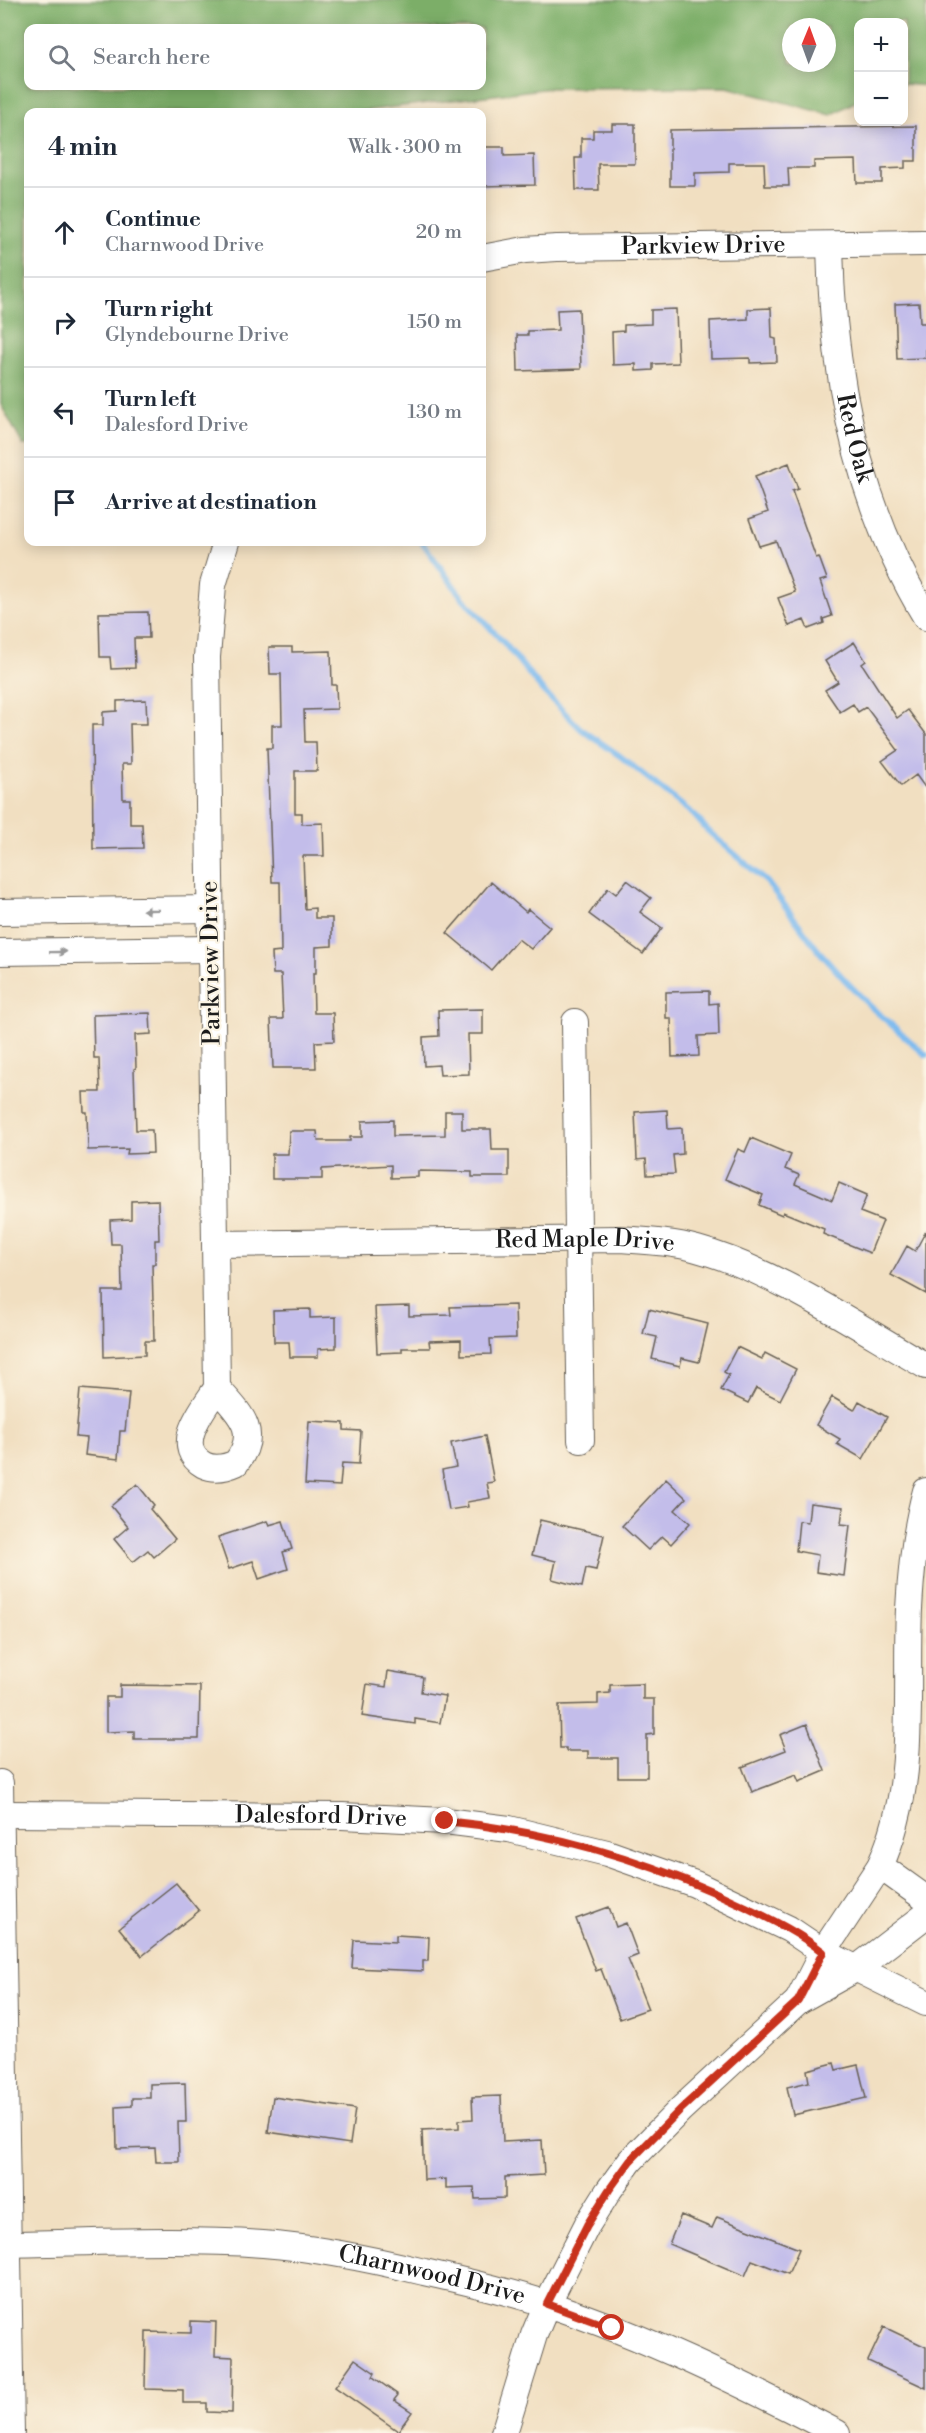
<!DOCTYPE html>
<meta charset="utf-8">
<style>
:root{--surface:#fff;--page:#f6f6f7;--text:#1f2937;--muted:#747a83;--line:#e0e1e3}
body{margin:0;font-family:"Libre Bodoni",serif;background:var(--page);color:var(--text)}
.controls{position:absolute;right:18px;top:18px;display:grid;overflow:hidden;border-radius:12px;box-shadow:0 3px 15px #0003}
.controls button{width:54px;height:54px;display:grid;place-items:center;padding:0;border:0;border-bottom:2px solid var(--line);background:var(--surface);color:var(--text);font:30px sans-serif}
.compass{position:absolute;left:782px;top:18px;width:54px;height:54px;border-radius:50%;background:var(--surface);box-shadow:0 3px 15px #0003;rotate:1deg}
.stop{position:absolute;width:18px;height:18px;margin:-14px;border:4px solid #c8321e;border-radius:50%;background:#fff}
.stop.end{background:#c8321e;border-color:#fff;box-shadow:0 2px 6px #0008}
.list{margin:0;padding:0;list-style:none}
h2{display:flex;justify-content:space-between;align-items:center;height:78px;margin:0;padding:0 24px;font-size:26px}
h2 small{font-size:20px;font-weight:400;color:var(--muted)}
.list li{display:grid;grid-template-columns:39px 1fr auto;gap:18px;align-items:center;box-sizing:border-box;height:90px;padding:0 24px;border-top:2px solid var(--line)}
.list b{display:block;font-size:22px;white-space:nowrap}
.list p{margin:0;font-size:20px;white-space:nowrap;color:var(--muted)}
.list em{font-size:20px;font-style:normal;color:var(--muted)}
.icon{flex:none;width:33px;height:33px;fill:none;stroke:currentColor;stroke-width:2;stroke-linecap:round;stroke-linejoin:round}
.map{position:relative;flex:none;width:926px;height:2433px;overflow:hidden}
.search{position:absolute;background:var(--surface);box-shadow:0 3px 15px #0003;left:24px;top:24px;width:462px;height:66px;display:flex;align-items:center;gap:15px;box-sizing:border-box;padding:0 21px;border-radius:12px;color:var(--muted);font-size:22px}
.panel{position:absolute;background:var(--surface);box-shadow:0 3px 15px #0003;left:24px;top:108px;width:462px;height:438px;border-radius:12px}
.map>svg:first-child{display:block}
</style>
<div class="map">
<svg width="926" height="2433" viewBox="0 0 926 2433">
<rect width="100%" height="100%" fill="#fcf5e5"/>
<filter id="ink" filterUnits="userSpaceOnUse"><feTurbulence type="fractalNoise" baseFrequency=".0167" numOctaves="2"/><feDisplacementMap in="SourceGraphic" scale="12" xChannelSelector="R" yChannelSelector="G"/><feConvolveMatrix kernelMatrix="1 2 1 2 8 2 1 2 1" color-interpolation-filters="sRGB"/></filter>
<filter id="wash" filterUnits="userSpaceOnUse"><feTurbulence type="fractalNoise" baseFrequency=".008" numOctaves="4" result="noise"/><feDisplacementMap in="SourceGraphic" scale="24" xChannelSelector="R" yChannelSelector="G"/><feGaussianBlur stdDeviation="1.35" result="paint"/><feColorMatrix in="noise" values="0 0 0 0 0 0 0 0 0 0 0 0 0 0 0 0 0 1.4 0 .05"/><feComposite in="paint" operator="in"/></filter>
<g filter="url(#wash)">
<rect width="100%" height="100%" fill="#f1dfc1"/>
<path fill="#7cae68" stroke="#4c6542" stroke-width="1.5" fill-rule="evenodd" d="M0 0H926V86L904 84V22H858V100L831 115 727 87 551 88 354 112H28V445H23L1 405ZM791 27H827V63H791ZM28 28H482V86H28Z"/>
<g fill="none" stroke-linecap="round" stroke-linejoin="round">
<path stroke="#7bbaef" stroke-width="6" d="M422 542 461 596 504 643 543 691 581 729 620 756 694 815 708 831 767 882 818 950 846 981 870 1006 926 1055"/>
</g>
<g id="blocks">
<path fill="#c3bdea" d="M612 124H635V164H598L599 190H576L575 158H581V138H593V130H612Z
M916 126V161H905V168L882 169V183H857L856 160 814 161V168H788L789 186H765L764 163H729V172L695 173V186H670V130Z
M482 147H504V156L534 155 535 185 482 186Z
M919 303 920 323H926V358L897 359 895 304Z
M771 308 772 338 776 339 777 362 750 363V358L711 359 710 321 748 319V309Z
M579 309 581 369 518 371 517 335H528V331L558 330 557 310Z
M676 309 678 363 653 364V370L636 371V364L613 365 612 332 624 331V325L651 324V310Z
M789 463 798 489 792 491 816 558 819 557 827 579 820 581 832 616 823 619 824 623 808 629 804 620 789 626 778 598 795 592 776 541 759 546 749 519 768 512 755 476Z
M148 612 149 638H134L135 668 111 669 110 657H100L99 613Z
M854 642 866 661 862 664 897 718 908 710 926 734V789L916 775 901 786 882 761 898 750 866 707 858 712 853 704 840 712 825 690 838 682 825 661Z
M269 647H292V652L331 651 332 685H336L337 709 304 710 305 742H316L317 771H295V813H302V824L323 823 324 856H303L305 909 315 908V918H332V946L316 947V973H313L314 1013H333L334 1041 315 1042 316 1068H273L271 1019H283L281 974H273L272 953 281 952 280 882H272L267 748H272V725H282L281 674H270Z
M146 700 147 724H130L131 764H122L123 799H130V824H142L143 848 93 849 92 725H103V712L117 711V701Z
M627 880 651 898 640 912 662 928 643 954 589 914 608 888 616 894Z
M491 882 526 912 528 909 550 927 531 949 518 939 491 970 447 933Z
M709 991V1004L718 1003 719 1035 698 1036 699 1056 672 1057 671 1018H666V992Z
M483 1009V1034H468L469 1074 440 1075 439 1065 424 1066 423 1037 439 1036 438 1010Z
M150 1013 151 1034 135 1035 136 1068 134 1069 136 1130H152L153 1153 127 1154 128 1149 88 1150 87 1112H84L83 1092H100L99 1058H94L93 1015Z
M667 1110 668 1129 682 1128 683 1154 673 1155 675 1174 647 1175 646 1159 637 1160 635 1112Z
M445 1111H462V1129H491L492 1150H509V1177H472V1172L418 1171V1177L391 1178V1165L322 1169V1179H272V1154H288L289 1131H317L318 1141H350V1137H362V1121L393 1120V1136L445 1135Z
M751 1138 791 1155 785 1169 799 1175 795 1184 832 1200 839 1183 867 1195 860 1212 883 1221 870 1253 823 1234 824 1229 783 1212 782 1215 759 1205 763 1195 725 1179 738 1149 745 1152Z
M158 1200 159 1240H155V1264H152L154 1341H145V1355L104 1357 103 1291H122L121 1244H111L110 1220 131 1219V1201Z
M926 1231V1294L891 1275 907 1246 915 1251Z
M515 1305 516 1338 490 1339 491 1354 461 1355V1340L429 1341 430 1348H402V1352L377 1353 375 1307 409 1306V1316L451 1315 450 1307Z
M310 1309V1318L336 1317V1348L318 1349V1357H290L289 1342H274L273 1310Z
M649 1309 708 1324 699 1362 682 1358 680 1366 652 1359 657 1337 643 1334Z
M737 1347 762 1359 765 1353 796 1369 780 1400 756 1388 748 1403 721 1390 729 1375 724 1372Z
M80 1389 129 1393 125 1431H120L118 1459 85 1455 87 1438 76 1437Z
M832 1397 854 1410 859 1401 887 1417 863 1459 837 1444 840 1439 816 1425Z
M309 1421 344 1423V1430L361 1431 359 1464 342 1463 340 1486 305 1484Z
M485 1436 494 1482 487 1483 490 1498 467 1502 468 1507 449 1510 442 1470 456 1467 451 1443Z
M666 1479 686 1498 675 1510 690 1523 671 1544 662 1536 648 1550 622 1526Z
M137 1484 154 1505 150 1509 175 1539 154 1557 148 1550 133 1562 114 1539 128 1527 111 1506Z
M810 1503 843 1507 841 1524 850 1525 844 1576 816 1572 818 1555 796 1551 799 1521 808 1522Z
M540 1520 604 1535 596 1570 586 1568 582 1587 552 1579 556 1561 532 1555Z
M267 1521 269 1525 283 1521 292 1549 283 1552 288 1569 259 1579 253 1561 229 1569 218 1537Z
M388 1671 423 1677 421 1692 445 1696 440 1723 415 1719V1724L362 1716 367 1684 386 1687Z
M643 1684V1699H654V1734L647 1735V1777H618V1758H588V1751H566V1748H560L559 1705 598 1704V1694L610 1693V1685Z
M120 1685 200 1686 199 1739H134V1731L106 1732V1697H120Z
M807 1724 825 1771 799 1782 796 1775 752 1792 742 1767 786 1750 780 1735Z
M176 1883 199 1911 142 1956 119 1928Z
M609 1907 616 1927 626 1923 638 1955 628 1959 648 2009 620 2019 601 1969 596 1971 576 1919Z
M396 1935 429 1937 428 1961H423V1971L352 1968 354 1940 396 1942Z
M834 2063 836 2070 858 2065 866 2098 793 2115 787 2087 809 2082 807 2070Z
M185 2083 186 2122H178L179 2162H156L155 2148 117 2149 116 2107 132 2106V2098H150V2084Z
M501 2096 503 2142 542 2140 544 2175 505 2177V2198L475 2199 474 2187 446 2188V2179L424 2180 422 2130 459 2128V2120L473 2119 472 2097Z
M273 2097 355 2109 350 2144 268 2132Z
M681 2215 712 2228 717 2217 799 2249 788 2274 752 2260 745 2276 669 2244Z
M191 2321 216 2322 215 2356 233 2357 232 2413 207 2412V2403H183V2390L145 2389 146 2332 191 2333Z
M884 2327 926 2347V2388L868 2361Z
M355 2359 375 2373 373 2377 398 2395 394 2400 412 2412 398 2431 335 2387Z"/>
</g>
</g>
<g filter="url(#ink)">
<use href="#blocks" fill-opacity="0" stroke="#676056" stroke-width="1.5"/>
<g fill="none" stroke-linecap="round" stroke-linejoin="round">
<g stroke="#676056" stroke-width="28">
<g id="minor">
<path id="s1" d="M830 245C832 375 858 505 926 617"/>
<path id="s2" d="M482 258 525 250 557 248 926 243"/>
<path d="M0 912 210 909"/>
<path d="M0 952 210 949"/>
<path d="M575 1022 581 1440"/>
<path id="s3" d="M215 1244 619 1239C646 1241 672 1242 697 1249 774 1270 856 1326 926 1366"/>
<path d="M217 1388C239 1413 261 1431 236 1463 225 1468 215 1470 204 1465 171 1446 204 1408 217 1388L207 657 213 585 226 542"/>
<path d="M0 1783 11 2433"/>
<path id="s4" d="M1 1814 342 1816 445 1821 509 1829 607 1853 695 1884 789 1929 823 1952 926 2003"/>
<path d="M880 1866 926 1899"/>
<path d="M798 2001 857 1968 926 1915"/>
<path id="s5" d="M0 2244C88 2243 176 2238 263 2244 317 2248 371 2259 424 2272 465 2281 507 2291 547 2304 647 2337 743 2384 837 2433"/>
<path d="M504 2433 534 2335 547 2304 587 2225 609 2190 630 2161 680 2110 798 2001 823 1952 880 1866C918 1783 905 1696 909 1609 911 1569 915 1530 926 1491"/>
</g>
</g>
<use href="#minor" stroke="#fff" stroke-width="26"/>
</g>
<defs><path id="oneway-solid" d="M-6-.8H1V-3.2L6.5 0L1 3.2V.8H-6Z" transform="scale(1.5)"/></defs>
<g fill="#999">
<use href="#oneway-solid" transform="translate(151 910) rotate(179)"/>
<use href="#oneway-solid" transform="translate(58 952) rotate(-1)"/>
</g>
</g>
<g fill="none" stroke-linecap="round" stroke-linejoin="round" filter="url(#ink)">
<path stroke="#c8321e" stroke-width="8" d="M445 1821C548 1831 651 1861 744 1906 772 1920 799 1933 823 1952L798 2001 680 2110 630 2161 609 2190 587 2225 547 2304 612 2328"/>
</g>
<g text-anchor="middle" dominant-baseline="central" stroke-width="4.5" stroke-linejoin="round" paint-order="stroke">
<g font-size="24" fill="#1c1c1c" stroke="#fcf5e5">
<text stroke="none"><textPath href="#s2" startOffset="222">Parkview Drive</textPath></text>
<text stroke="none"><textPath href="#s1" startOffset="195">Red Oak</textPath></text>
<text transform="translate(211 963) rotate(-91)">Parkview Drive</text>
<text stroke="none"><textPath href="#s3" startOffset="370">Red Maple Drive</textPath></text>
<text stroke="none"><textPath href="#s4" startOffset="320">Dalesford Drive</textPath></text>
<text stroke="none"><textPath href="#s5" startOffset="435">Charnwood Drive</textPath></text>
</g>
</g>
</svg>
<div class="controls">
<button>+</button>
<button>−</button>
</div>
<svg class="compass" viewBox="-18 -18 36 36"><path d="M0-13l5 13h-10z" fill="#e53935"/><path d="M0 13l5-13h-10z" fill="#747a83"/></svg>
<div class="stop" style="left:612px;top:2328px"></div>
<div class="stop end" style="left:445px;top:1821px"></div>
<div class="search"><svg class="icon" aria-label="search" viewBox="0 0 24 24"><circle cx="10" cy="10" r="6"/><path d="M15 15l6 6"/></svg>Search here</div>
<section class="panel">
<h2>4 min<small>Walk · 300 m</small></h2>
<ul class="list">
<li><svg class="icon" aria-label="ahead" viewBox="0 0 24 24"><path d="M12 20V5M6 11l6-6 6 6"/></svg><div><b>Continue</b><p>Charnwood Drive</p></div><em>20 m</em></li>
<li><svg class="icon" aria-label="right" viewBox="0 0 24 24"><path d="M7 20v-9h11M14 6l5 5-5 5"/></svg><div><b>Turn right</b><p>Glyndebourne Drive</p></div><em>150 m</em></li>
<li><svg class="icon" aria-label="left" viewBox="0 0 24 24"><path d="M17 20v-9H6M10 6l-5 5 5 5"/></svg><div><b>Turn left</b><p>Dalesford Drive</p></div><em>130 m</em></li>
<li><svg class="icon" aria-label="arrive" viewBox="0 0 24 24"><path d="M6 21V4h12l-3 4 3 4H6"/></svg><div><b>Arrive at destination</b></div></li>
</ul>
</section>
</div>
